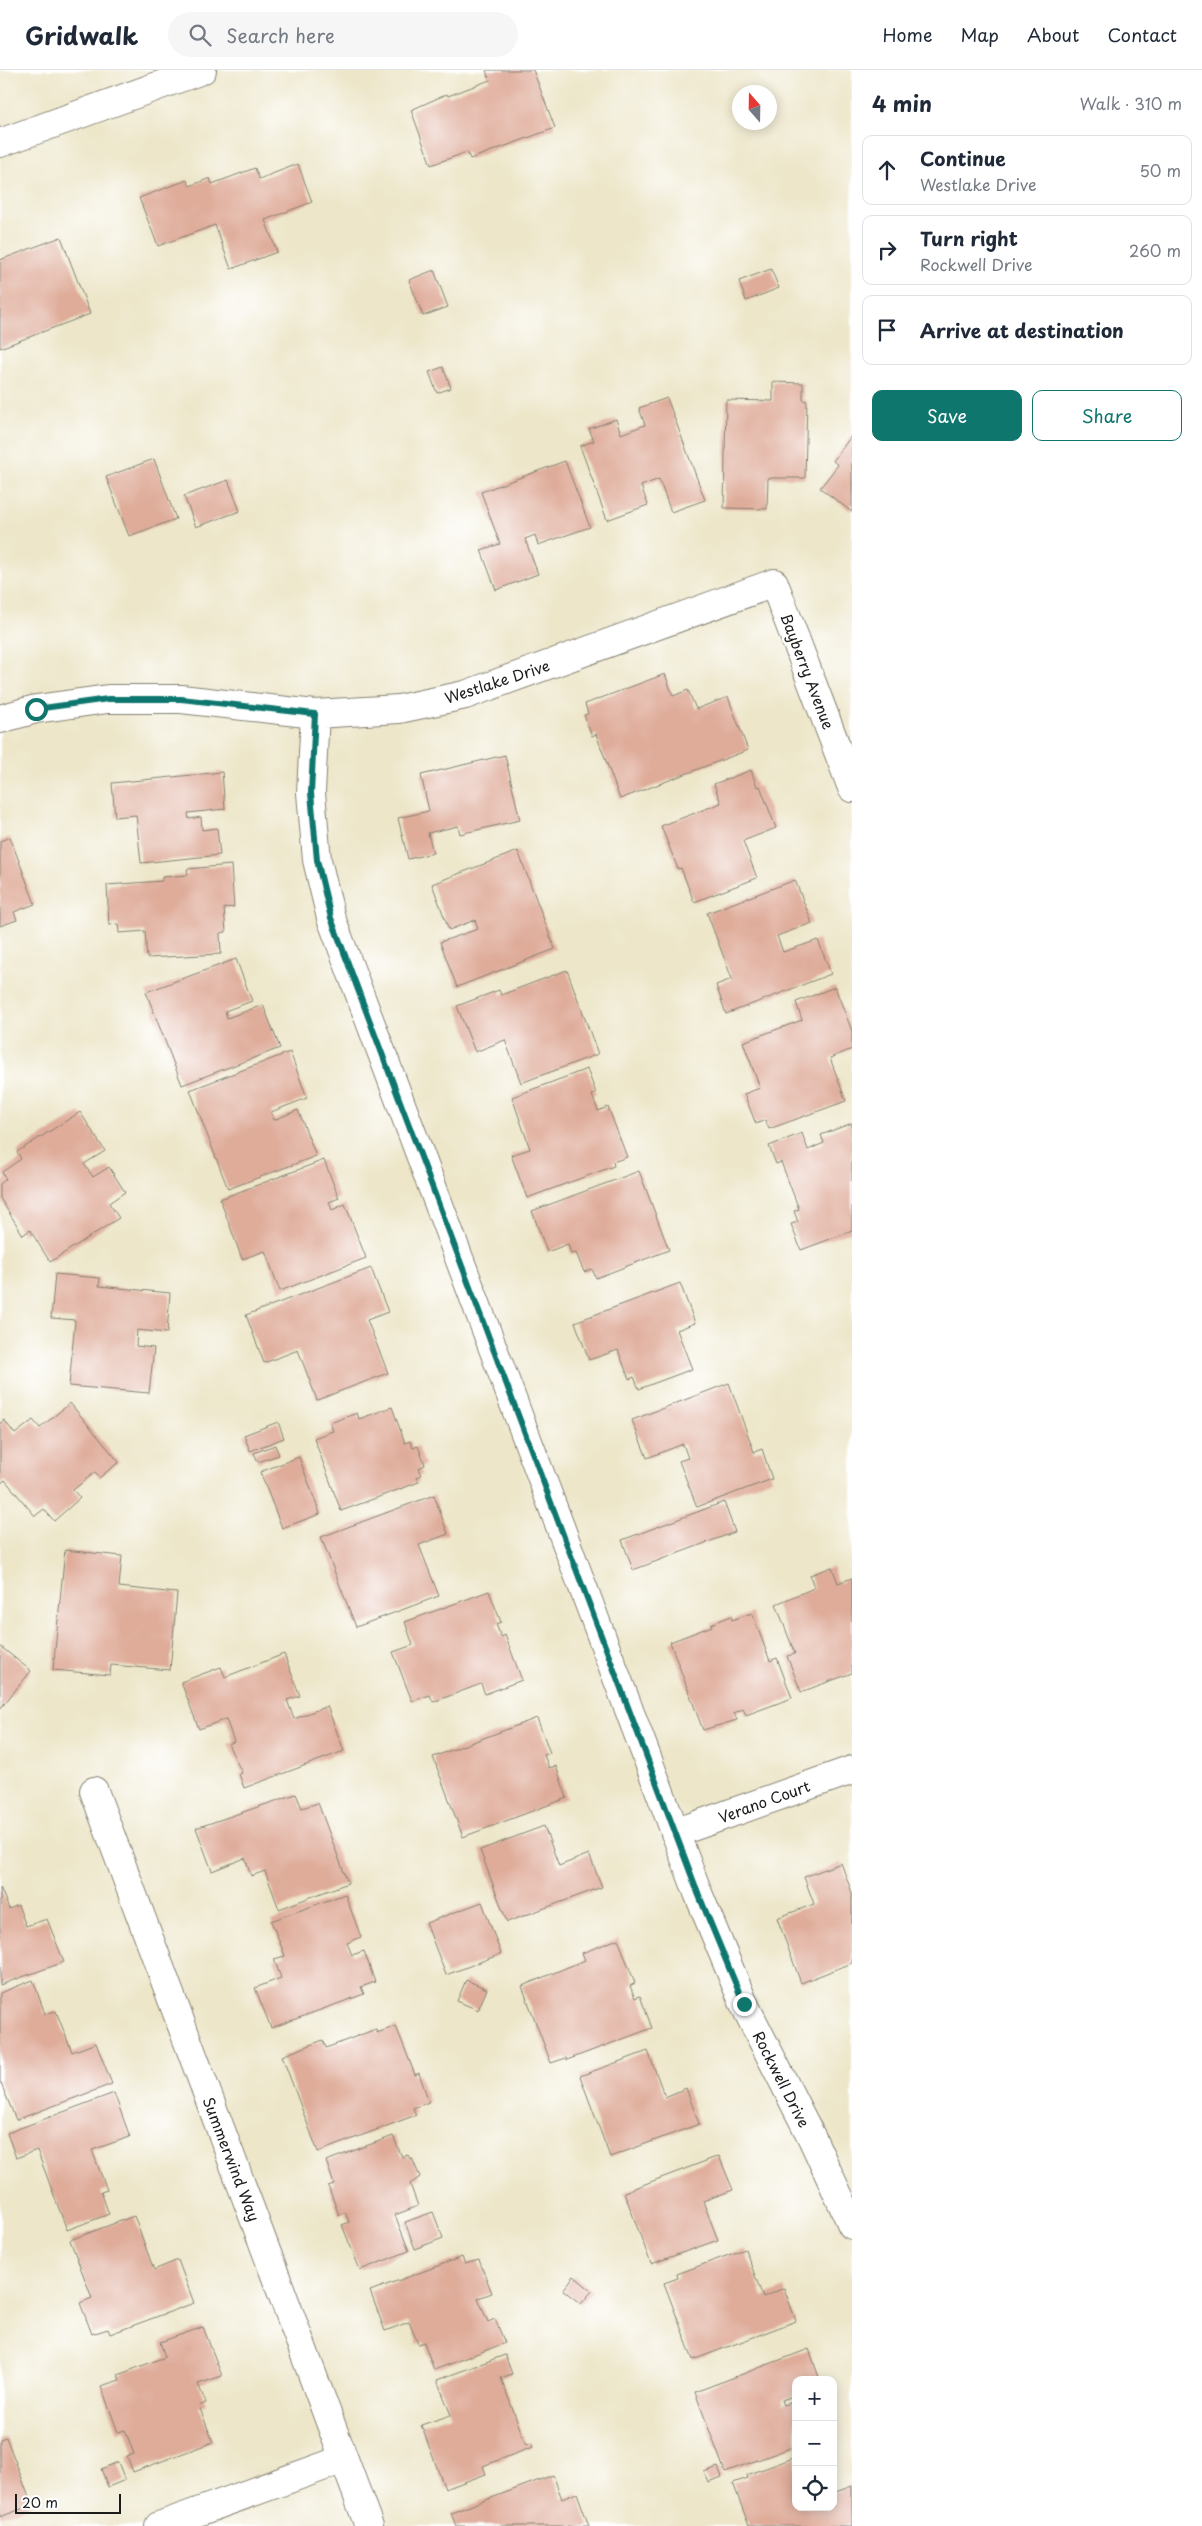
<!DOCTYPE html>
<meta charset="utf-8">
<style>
:root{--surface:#fff;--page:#f6f6f7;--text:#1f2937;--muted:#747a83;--line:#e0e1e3;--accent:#0f766e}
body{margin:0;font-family:"Playpen Sans",sans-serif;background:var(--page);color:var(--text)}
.controls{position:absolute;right:15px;bottom:15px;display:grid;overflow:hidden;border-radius:10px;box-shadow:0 2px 12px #0003}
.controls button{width:45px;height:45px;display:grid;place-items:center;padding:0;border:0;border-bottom:1px solid var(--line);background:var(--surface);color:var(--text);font:25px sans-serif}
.compass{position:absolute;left:732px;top:15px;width:45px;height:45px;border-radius:50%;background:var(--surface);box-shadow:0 2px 12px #0003;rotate:340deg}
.scale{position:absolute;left:15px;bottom:12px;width:106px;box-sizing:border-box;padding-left:5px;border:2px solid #1c1c1c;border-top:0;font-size:14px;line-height:18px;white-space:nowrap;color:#1c1c1c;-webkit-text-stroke:4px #fff;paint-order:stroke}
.stop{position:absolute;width:15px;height:15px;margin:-11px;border:4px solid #0f766e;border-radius:50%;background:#fff}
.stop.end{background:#0f766e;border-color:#fff;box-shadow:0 1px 5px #0008}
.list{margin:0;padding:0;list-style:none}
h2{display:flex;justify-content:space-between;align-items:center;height:65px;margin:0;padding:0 20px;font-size:21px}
h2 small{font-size:16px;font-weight:400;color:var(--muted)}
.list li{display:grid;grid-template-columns:32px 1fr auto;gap:15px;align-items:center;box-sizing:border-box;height:70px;margin:0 10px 10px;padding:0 10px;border:1px solid var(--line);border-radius:10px}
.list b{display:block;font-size:19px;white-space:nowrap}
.list p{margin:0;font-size:16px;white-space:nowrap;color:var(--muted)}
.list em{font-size:16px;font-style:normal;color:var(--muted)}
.actions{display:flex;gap:10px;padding:15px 20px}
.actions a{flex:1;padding:11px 0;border:1px solid var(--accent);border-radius:10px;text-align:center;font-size:18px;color:var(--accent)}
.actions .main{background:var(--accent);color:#fff}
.icon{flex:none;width:28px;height:28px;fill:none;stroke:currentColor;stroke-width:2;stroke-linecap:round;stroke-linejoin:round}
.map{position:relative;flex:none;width:852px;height:2456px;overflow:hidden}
header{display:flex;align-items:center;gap:30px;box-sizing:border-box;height:70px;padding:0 25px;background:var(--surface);border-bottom:1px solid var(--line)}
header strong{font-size:24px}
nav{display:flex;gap:28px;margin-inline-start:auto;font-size:18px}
.search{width:350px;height:45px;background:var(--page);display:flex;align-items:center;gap:12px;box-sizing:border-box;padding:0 18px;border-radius:28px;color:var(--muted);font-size:19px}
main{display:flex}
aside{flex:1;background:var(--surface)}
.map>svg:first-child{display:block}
</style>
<header>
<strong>Gridwalk</strong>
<div class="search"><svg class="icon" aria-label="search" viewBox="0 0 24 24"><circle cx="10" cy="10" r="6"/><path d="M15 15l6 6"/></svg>Search here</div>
<nav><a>Home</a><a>Map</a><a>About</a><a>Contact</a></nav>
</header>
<main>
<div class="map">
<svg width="852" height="2456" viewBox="0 0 852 2456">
<rect width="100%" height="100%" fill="#fff"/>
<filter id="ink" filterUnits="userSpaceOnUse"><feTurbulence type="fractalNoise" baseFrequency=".02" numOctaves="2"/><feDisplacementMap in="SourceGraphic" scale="10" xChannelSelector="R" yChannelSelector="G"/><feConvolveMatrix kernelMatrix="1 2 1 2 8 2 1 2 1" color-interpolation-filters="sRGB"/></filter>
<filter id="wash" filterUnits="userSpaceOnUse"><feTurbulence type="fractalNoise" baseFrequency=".0096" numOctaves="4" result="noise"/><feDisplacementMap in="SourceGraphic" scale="20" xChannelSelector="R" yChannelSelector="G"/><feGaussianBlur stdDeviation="1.12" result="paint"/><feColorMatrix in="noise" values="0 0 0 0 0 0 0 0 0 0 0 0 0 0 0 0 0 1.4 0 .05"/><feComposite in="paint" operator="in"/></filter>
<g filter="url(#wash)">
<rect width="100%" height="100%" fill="#ede6c9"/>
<g id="blocks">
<path fill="#dfac9a" d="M488 0H533L555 58 470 89 467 82 431 95 411 40 447 24 448 26 490 10 486 1Z
M298 94 312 132 265 150 277 182 231 199 215 155 158 176 139 128 187 110 190 116 210 108 212 114 255 98 259 109Z
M61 167 90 244 0 278V190Z
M771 199 779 218 746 231 739 211Z
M434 200 448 237 423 246 409 210Z
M443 297 451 318 437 323 429 302Z
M773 312 803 313V330L807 331 805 408H768L767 439 724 438 726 330 773 331Z
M667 328 705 430 671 442 659 409 641 416 648 435 607 450 580 376 594 371 589 359 616 349 621 364 645 355 639 338Z
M852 365V442L820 418 838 395 833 391Z
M154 389 176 449 129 466 106 407Z
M565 391 590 457 538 475 535 465 525 469 538 504 496 520 481 480 500 474 481 422Z
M228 410 240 441 196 457 184 426Z
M665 604 673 626 688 620 696 639 728 627 748 680 620 729 596 664 592 666 584 645 588 644 585 634Z
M505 685 520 750 460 764 458 756 428 763 433 783 408 789 398 748 429 741 421 705Z
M751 700 757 717 760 716 776 758 743 771 757 808 694 832 681 798 678 799 661 756 721 733 714 714Z
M222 702 225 739 188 743 189 749 201 747 202 760 217 758 220 785 141 793 136 745 115 747 112 713Z
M10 767 35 834 14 842 17 850 0 856V771Z
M518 781 555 879 457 917 440 872 478 859 475 850 449 860 432 814Z
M231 795 234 837 224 838 226 862 220 863 221 884 147 888 145 861 119 863 118 854 109 855 107 815 162 811V807L188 805 187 799Z
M795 810 812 853 777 866 783 882 818 870 831 904 726 944 716 915 732 909 707 843Z
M236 889 252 931 225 941 227 948 263 935 280 978 182 1015 146 922Z
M567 900 598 984 521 1013 505 970 475 982 457 936 499 920 501 925Z
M835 917 852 961V979L830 988 846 1031 769 1059 765 1050 756 1054 744 1024 760 1018 743 972 802 950 796 932Z
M290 982 307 1028 271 1042 274 1050 298 1040 316 1086 228 1119 190 1020Z
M587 999 596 1023 592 1025 598 1041 608 1037 627 1087 613 1092 614 1096 527 1128 511 1085 530 1079 512 1027Z
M80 1042 105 1081 84 1094 93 1107 109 1097 125 1122 109 1133 119 1148 50 1192 30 1160 23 1165 0 1128V1114L6 1109 2 1102 21 1089 17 1082Z
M852 1053V1161L801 1180 791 1154 798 1152 794 1141 799 1139 781 1092 776 1094 769 1076 802 1063 808 1080 824 1073 821 1065Z
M324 1090 339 1128 329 1132 332 1140 345 1134 366 1188 280 1221 265 1181 242 1189 220 1129Z
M639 1101 669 1180 596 1208 592 1199 584 1202 576 1183 571 1184 568 1174 547 1182 532 1141Z
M371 1198 388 1242 367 1250 388 1303 317 1330 298 1280 264 1293 246 1245Z
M55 1204 100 1208 99 1216 170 1223 167 1263 137 1260 136 1276 154 1278 149 1323 69 1316 75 1250 51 1248Z
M680 1213 695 1253 677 1260 692 1299 639 1319 634 1307 629 1309 618 1280 589 1290 575 1252Z
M729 1313 754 1382 762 1379 772 1409 697 1437 679 1391 688 1388 683 1374 647 1388 632 1350Z
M70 1333 119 1392 99 1408 95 1402 73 1420 80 1428 54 1451 44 1439 35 1446 5 1410 0 1414V1353L4 1350 15 1364 33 1350 40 1358Z
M392 1337 405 1373 410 1371 413 1378 418 1376 425 1395 419 1398 422 1405 417 1407 419 1412 341 1441 314 1368 333 1361 330 1353 357 1343 359 1349Z
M278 1352 284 1368 250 1381 244 1365Z
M275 1375 279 1385 258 1392 254 1383Z
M299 1387 320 1444 282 1458 260 1402Z
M434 1425 448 1464 419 1475 439 1526 356 1557 321 1467Z
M724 1432 735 1462 633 1500 622 1470Z
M65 1480 122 1486 119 1517 177 1523 170 1600 111 1595 110 1605 53 1600Z
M832 1497 838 1513 852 1508V1603L801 1622 787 1586 795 1584 776 1534 814 1518 810 1505Z
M489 1521 501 1552 496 1554 501 1567 505 1565 522 1610 485 1624 481 1614 433 1632 430 1625 412 1631 393 1582 413 1575 405 1552Z
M752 1543 770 1591 777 1588 792 1628 746 1645 743 1639 734 1643 737 1650 703 1660 670 1572 712 1556 711 1554 731 1546 732 1550Z
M0 1576 31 1601 0 1639Z
M284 1584 300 1626 287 1630 294 1649 327 1636 344 1681 244 1718 239 1704 242 1703 228 1674 234 1672 226 1649 199 1659 181 1612 221 1597 225 1607Z
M537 1648 550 1683 544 1685 549 1698 556 1696 567 1728 463 1767 433 1687Z
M296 1724 302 1738 318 1733 348 1813 279 1839 265 1801 251 1806 245 1788 212 1801 196 1758Z
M544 1756 559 1796 589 1784 602 1817 507 1852 480 1780Z
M841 1793 852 1823V1893L801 1913 777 1848 814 1834 804 1807Z
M0 1817 9 1839 18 1835 26 1856 47 1849 64 1892 0 1915Z
M345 1824 361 1867 347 1873 352 1885 364 1881 375 1912 361 1917 364 1924 271 1958 255 1918 281 1908 274 1889 285 1886 271 1851Z
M482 1832 501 1884 446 1905 426 1853Z
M618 1869 635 1913 630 1916 635 1928 640 1926 652 1958 567 1990 566 1988 551 1993 522 1916 585 1890 582 1883Z
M33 1910 45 1944 56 1941 72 1982 96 1973 112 2014 16 2050 0 2011V1923Z
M466 1910 487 1919 478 1940 457 1931Z
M396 1956 415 2005 419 2003 429 2032 413 2038 416 2045 318 2082 282 1986 323 1970 326 1978 376 1959 377 1963Z
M648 1981 665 2027 686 2018 699 2054 610 2087 580 2006Z
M114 2023 130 2067 92 2080 107 2120 101 2122 109 2144 67 2160 37 2080 16 2088 7 2063Z
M393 2066 402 2087 408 2085 410 2089 412 2088 420 2107 410 2114 418 2136 395 2145 409 2181 360 2200 342 2155 349 2152 345 2142 339 2145 328 2116 334 2114 326 2091Z
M719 2086 733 2120 703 2131 718 2170 651 2194 624 2122Z
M433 2142 443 2168 415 2179 405 2152Z
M134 2146 154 2200 178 2190 194 2233 110 2264 108 2259 92 2264 80 2233 92 2228 70 2170Z
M745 2179 763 2227 784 2218 796 2251 693 2290 664 2213 678 2208 677 2204Z
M462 2187 465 2194 479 2190 492 2223 478 2228 488 2252 495 2249 505 2273 434 2300 424 2272 418 2274 409 2252 385 2261 370 2221Z
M574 2206 592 2221 581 2234 563 2220Z
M203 2257 222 2306 198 2314 206 2333 199 2336 213 2372 133 2402 127 2386 134 2384 125 2360 118 2362 101 2316 120 2310 118 2305 165 2287 160 2272Z
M809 2279 820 2310H796V2325L782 2330 784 2335 796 2331V2376L725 2402 695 2322Z
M505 2285 512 2304 501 2308 526 2375 531 2373 533 2377 483 2396 486 2404 445 2419 421 2355 451 2345 437 2310Z
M6 2367 32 2435 0 2447V2369Z
M796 2387V2437H833V2423L852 2416V2456H749L733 2413 748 2408 747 2405Z
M118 2392 125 2410 108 2417 101 2399Z
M718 2397 722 2407 708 2412 704 2402Z
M553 2405 562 2429 577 2423 589 2456H456L451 2443Z"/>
</g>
</g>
<g filter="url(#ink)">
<use href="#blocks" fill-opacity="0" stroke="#848172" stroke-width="1"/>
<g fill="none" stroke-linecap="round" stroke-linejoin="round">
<g stroke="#848172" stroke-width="30">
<path id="street" d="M0 73 202 0
M315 644 311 723 317 790 331 848 698 1823 744 1934 812 2068 852 2155
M0 649 36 639 108 629H181L315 644 399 639 465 625 774 513 852 718
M94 1721 369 2456
M675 1763 852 1700
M159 2456 344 2389"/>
</g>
<use href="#street" stroke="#fff" stroke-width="28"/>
</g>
</g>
<g fill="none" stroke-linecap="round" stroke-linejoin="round" filter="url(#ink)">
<path stroke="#0f766e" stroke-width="6" d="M36 639 108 629H181L315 644 311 723 317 790 331 848 698 1823 744 1934"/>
</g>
<g text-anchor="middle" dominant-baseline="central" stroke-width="5" stroke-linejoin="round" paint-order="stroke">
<g font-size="15" fill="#1c1c1c" stroke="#fff">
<text transform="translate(808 601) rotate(69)">Bayberry Avenue</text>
<text transform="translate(497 611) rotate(-18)">Westlake Drive</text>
<text transform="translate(764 1731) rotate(-20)">Verano Court</text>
<text transform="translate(782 2009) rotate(63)">Rockwell Drive</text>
<text transform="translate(232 2089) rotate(69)">Summerwind Way</text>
</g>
</g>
</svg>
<div class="controls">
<button>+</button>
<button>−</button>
<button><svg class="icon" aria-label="locate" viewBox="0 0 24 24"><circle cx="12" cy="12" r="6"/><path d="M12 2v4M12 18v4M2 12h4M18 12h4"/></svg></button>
</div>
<svg class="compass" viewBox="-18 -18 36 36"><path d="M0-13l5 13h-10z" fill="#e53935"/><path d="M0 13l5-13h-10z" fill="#747a83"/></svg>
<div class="scale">20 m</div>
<div class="stop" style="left:36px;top:639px"></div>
<div class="stop end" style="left:744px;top:1934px"></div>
</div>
<aside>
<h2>4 min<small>Walk · 310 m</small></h2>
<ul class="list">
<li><svg class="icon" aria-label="ahead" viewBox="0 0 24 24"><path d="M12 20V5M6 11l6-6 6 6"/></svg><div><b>Continue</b><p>Westlake Drive</p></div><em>50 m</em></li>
<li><svg class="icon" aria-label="right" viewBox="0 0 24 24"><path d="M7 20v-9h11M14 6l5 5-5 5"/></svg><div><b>Turn right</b><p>Rockwell Drive</p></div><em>260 m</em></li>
<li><svg class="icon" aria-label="arrive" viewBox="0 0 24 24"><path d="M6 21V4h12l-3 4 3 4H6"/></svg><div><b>Arrive at destination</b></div></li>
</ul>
<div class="actions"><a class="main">Save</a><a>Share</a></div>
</aside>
</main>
